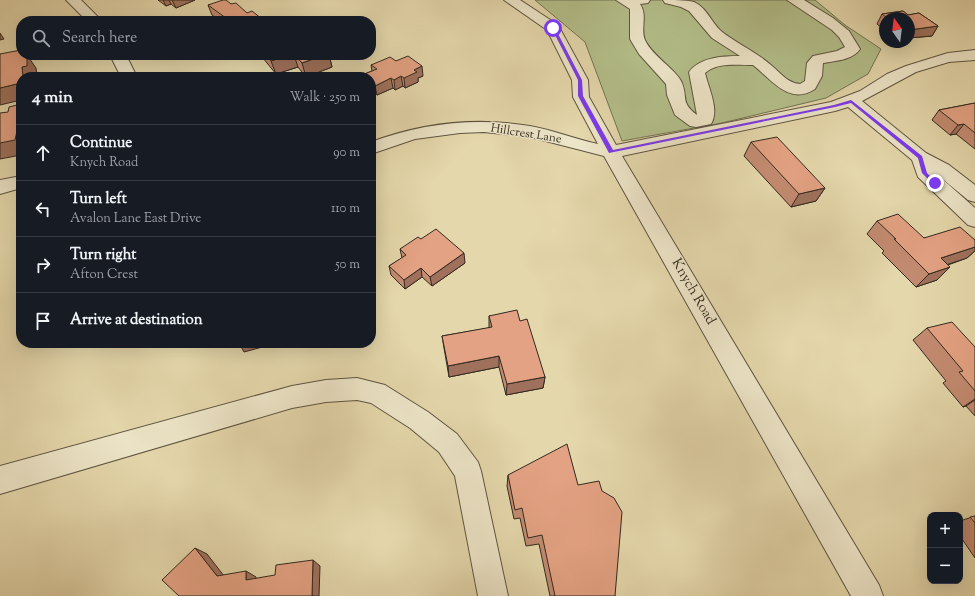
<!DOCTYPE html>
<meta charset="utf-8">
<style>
:root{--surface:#171b24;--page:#242831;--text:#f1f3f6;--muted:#9ea1a6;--line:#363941}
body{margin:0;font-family:"Sorts Mill Goudy",serif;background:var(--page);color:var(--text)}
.controls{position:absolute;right:12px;bottom:12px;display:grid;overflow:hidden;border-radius:8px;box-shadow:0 4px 16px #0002}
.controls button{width:36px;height:36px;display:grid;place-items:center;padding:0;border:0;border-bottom:1px solid var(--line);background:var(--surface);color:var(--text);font:20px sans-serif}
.compass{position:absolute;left:879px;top:12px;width:36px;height:36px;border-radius:50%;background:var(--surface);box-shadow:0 4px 16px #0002;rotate:346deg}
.stop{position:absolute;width:12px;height:12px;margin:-9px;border:3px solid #7c3aed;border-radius:50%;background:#fff}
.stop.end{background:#7c3aed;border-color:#fff;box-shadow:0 1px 4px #0008}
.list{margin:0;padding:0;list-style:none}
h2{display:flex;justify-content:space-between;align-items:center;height:52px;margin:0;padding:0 16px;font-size:17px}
h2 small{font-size:13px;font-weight:400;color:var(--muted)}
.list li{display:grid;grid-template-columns:26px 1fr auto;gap:12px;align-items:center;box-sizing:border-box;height:56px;padding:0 16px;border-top:1px solid var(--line)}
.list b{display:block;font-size:15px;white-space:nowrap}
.list p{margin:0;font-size:13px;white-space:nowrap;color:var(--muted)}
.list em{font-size:13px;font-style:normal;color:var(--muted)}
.icon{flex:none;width:22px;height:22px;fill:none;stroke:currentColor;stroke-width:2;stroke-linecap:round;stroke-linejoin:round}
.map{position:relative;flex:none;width:975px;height:596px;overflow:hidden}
.search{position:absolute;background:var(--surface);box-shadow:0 4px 16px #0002;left:16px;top:16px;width:360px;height:44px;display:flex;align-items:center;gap:10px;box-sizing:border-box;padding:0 14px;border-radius:16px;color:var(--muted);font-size:15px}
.panel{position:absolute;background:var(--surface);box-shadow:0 4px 16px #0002;left:16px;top:72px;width:360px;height:276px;border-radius:16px}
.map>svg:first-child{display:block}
</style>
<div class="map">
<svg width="975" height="596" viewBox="0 0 975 596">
<rect width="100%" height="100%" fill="#e4d7ab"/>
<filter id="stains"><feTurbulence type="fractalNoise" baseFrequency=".005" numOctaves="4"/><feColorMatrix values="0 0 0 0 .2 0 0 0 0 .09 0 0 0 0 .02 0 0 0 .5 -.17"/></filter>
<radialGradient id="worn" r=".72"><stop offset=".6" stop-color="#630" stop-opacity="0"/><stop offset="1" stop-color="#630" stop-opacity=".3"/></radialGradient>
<path fill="#b3be89" stroke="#737454" d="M535 0H815L845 25 881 49 868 74 826 98 722 123 622 141 585 42Z"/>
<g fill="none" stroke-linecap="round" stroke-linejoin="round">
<g stroke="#5f5542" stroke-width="2">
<path id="minor" d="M66 0H81L102 21H87Z
M504 0H520L558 25 588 80 589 97 616 145 831 102 860 91 887 74 906 66 948 53 975 50V60L949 62 916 72 862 101 926 153 949 165 975 185V202L968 200 939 176 975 208V227L968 225 918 177 912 160 848 107 835 111 622 156 879 585 883 596H851L604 156 530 137 484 132 460 133 415 139 371 154V142C422 123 476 117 530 126 553 130 575 139 598 144L573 97 572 80 547 30Z
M616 0H650L648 3 640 4C648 15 640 29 645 40 652 56 677 70 682 83 688 98 680 102 697 115L689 72C700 57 723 56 740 56L712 38 689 11 681 7 665 3 663 0C673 0 685 0 694 2 707 8 711 22 721 31 737 44 757 52 772 66 781 73 787 83 800 84L805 81 807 63 813 56 837 51 845 47 839 37 832 30 787 0H804L833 18 849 31 860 49C853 60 835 61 823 63L822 76 815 89C789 106 771 79 753 65 738 65 717 62 705 73 708 87 720 110 711 124L696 127 690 126 675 115 667 95 666 84 639 54 630 39V9Z
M110 55H126L137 77H121Z
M21 176V188L0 194V180Z
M357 378 385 385 428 412 457 434 478 462 481 471 508 596H478L455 476 439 452 410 428 371 403 357 400 326 402 292 408 0 494V466L292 386 326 380Z"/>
</g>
<use href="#minor" fill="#ede5c8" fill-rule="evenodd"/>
</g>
<path fill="#c38b71" stroke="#332a1f" d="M158 0H195L176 8 171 4 166 6Z
M231 4 247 13 263 21H220L212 15 208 5Z
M903 11 908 15 919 13 938 26 932 36 909 38V18H885V30L877 24 882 14Z
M262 55H329L332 67 306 77 298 67 276 74 263 58Z
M396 61 423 76 418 78V82L405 88 403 86 395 90 393 88 377 95 371 90V77H363L362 75 372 71 371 65Z
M975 103V149L956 134 950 135 932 120 939 110Z
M751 142 825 188 816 201 791 207 744 156Z
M877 221 924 238 975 240V251L967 258 948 265 950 267 937 280 916 287 882 253 884 251 867 234Z
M421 239 465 263 432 286 422 277 405 289 391 275 389 266 402 258 400 249Z
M489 316 520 321 545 377 543 388 506 395 499 367 449 377 444 348 442 336 489 328Z
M927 328 975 347V416L966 406 963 407 943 383 946 381 913 340Z
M508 475 578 485 615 596H550L539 544 526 546 520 518 514 519 507 486Z
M975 516V558L960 536V521Z"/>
<path fill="#9f715c" stroke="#332a1f" d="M163 0H169L171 4 166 6Z
M172 0H195L176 8Z
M938 26 932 36 909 38V30Z
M0 33 4 39 0 40Z
M27 55 36 68 37 77H23L22 67Z
M288 55H294L298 67 276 74 271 61Z
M324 55H329L332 67 306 77 302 63Z
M422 66 423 76 418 78V82L405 88 404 78 414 70Z
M401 76 403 86 395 90 394 80Z
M391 78 393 88 377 95 375 86Z
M21 83V100L0 105V88Z
M964 124 956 134 950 135 958 125Z
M21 130V155L0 159V143L17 131Z
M825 188 816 201 791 207 799 194Z
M975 247V251L967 258 928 271 941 258Z
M464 253 465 263 432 286 430 277Z
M950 267 937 280 916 287 929 274Z
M421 268 422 277 405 289 404 280Z
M239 343H277L244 352Z
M499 356V367L449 377 448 366Z
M545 377 543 388 506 395 507 384Z
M975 399V400L966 406 963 407Z
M195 548 207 554 228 581 217 576Z
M313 560 320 566 319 596H312Z
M246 571 256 577 255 585 246 580Z"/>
<path fill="#e3a283" stroke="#332a1f" d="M223 0H226L231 4 236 3 247 13 252 11 262 19 258 21H230L208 5Z
M903 11 908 15 919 13 938 26 909 30V18H887L882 14Z
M21 50V55H27V66L22 67 23 77H21V83L0 88V54Z
M267 55H288L271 61Z
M295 55H324L302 63Z
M408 56 422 66 414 70 417 72 404 78 401 76 394 80 391 78 375 86 371 82V77H364L362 75 377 69 371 65 390 57 396 61Z
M975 103V133L964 124 958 125 939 110Z
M21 104V114L20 120 21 119V130L17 131 15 140 0 143V113L8 112 9 107Z
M777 137 825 188 799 194 751 142Z
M898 214 924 238 960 227 975 240V247L941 258 950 267 929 274 894 239H896L877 221Z
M436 229 464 253 430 277 421 268 404 280 389 266 406 255 400 249 418 237 421 239Z
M517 310 520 321 527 319 545 377 507 384 499 356 448 366 442 336 492 327 489 316Z
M952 322 975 347V391L959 372 963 371 927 328Z
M567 444 578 485 599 481 602 491 614 498 622 512 615 596H555L542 535 528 538 522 508 515 510 508 475Z
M975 516V523L970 517Z
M195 548 217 576 246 571V580L275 575 276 565 313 560 312 596H179L162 580Z"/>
<path fill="#7c3aed" d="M551 27 555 28 582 80 583 96 613 150 834 105 851 100 922 156 927 173 937 183 933 184 922 173 918 158 851 103 835 107 609 153 578 96V80Z"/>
<g text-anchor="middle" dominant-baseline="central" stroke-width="3" stroke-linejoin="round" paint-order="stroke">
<g font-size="12" fill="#332a1f" stroke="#ede5c8">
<text transform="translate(526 134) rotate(9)">Hillcrest Lane</text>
</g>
<g font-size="14" fill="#332a1f" stroke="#ede5c8">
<text transform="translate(693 292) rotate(60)">Knych Road</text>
</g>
</g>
<rect width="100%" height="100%" filter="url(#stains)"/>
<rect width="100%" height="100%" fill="url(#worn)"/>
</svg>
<div class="controls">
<button>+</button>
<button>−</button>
</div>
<svg class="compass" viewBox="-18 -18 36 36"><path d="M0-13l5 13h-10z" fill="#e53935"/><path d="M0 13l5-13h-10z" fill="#9ea1a6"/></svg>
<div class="stop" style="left:553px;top:28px"></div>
<div class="stop end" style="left:935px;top:183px"></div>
<div class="search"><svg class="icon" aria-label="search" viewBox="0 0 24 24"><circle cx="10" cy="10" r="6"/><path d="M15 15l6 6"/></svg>Search here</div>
<section class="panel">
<h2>4 min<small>Walk · 250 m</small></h2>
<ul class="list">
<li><svg class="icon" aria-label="ahead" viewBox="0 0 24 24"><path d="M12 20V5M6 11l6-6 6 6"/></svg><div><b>Continue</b><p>Knych Road</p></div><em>90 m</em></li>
<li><svg class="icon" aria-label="left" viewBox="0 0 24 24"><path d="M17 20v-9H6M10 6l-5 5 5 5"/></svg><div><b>Turn left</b><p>Avalon Lane East Drive</p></div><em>110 m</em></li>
<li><svg class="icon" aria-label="right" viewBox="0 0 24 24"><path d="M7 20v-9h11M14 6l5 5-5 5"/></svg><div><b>Turn right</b><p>Afton Crest</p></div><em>50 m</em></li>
<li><svg class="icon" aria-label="arrive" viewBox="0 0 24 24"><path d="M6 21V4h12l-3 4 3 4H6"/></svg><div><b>Arrive at destination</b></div></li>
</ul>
</section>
</div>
